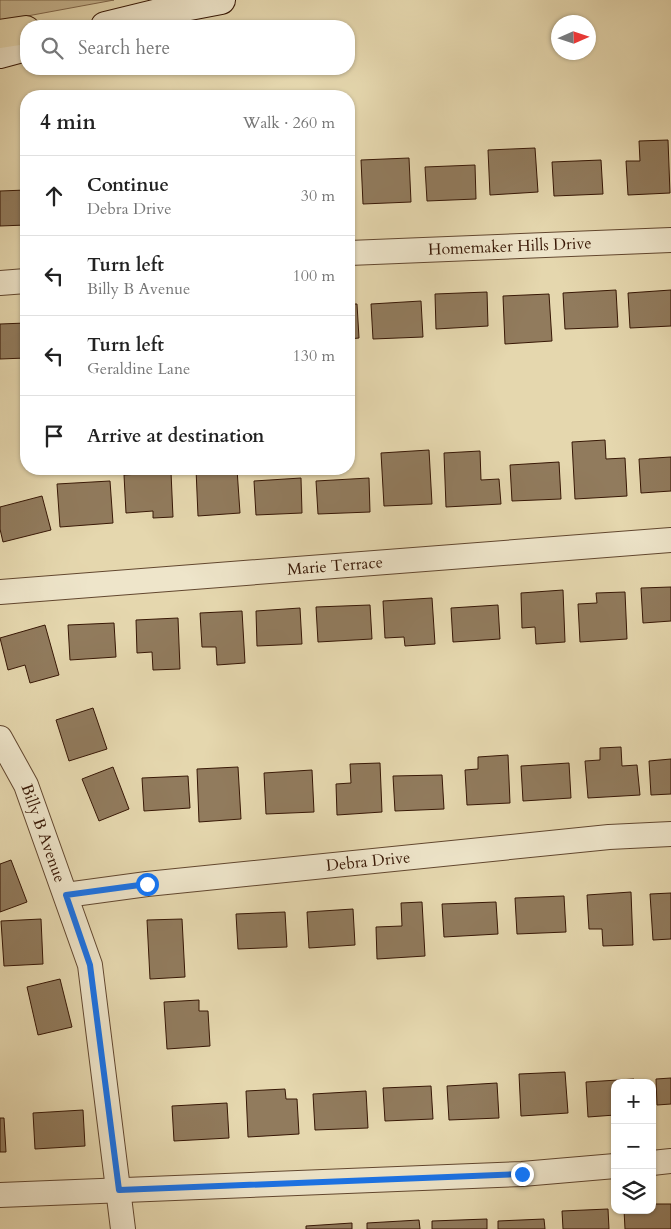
<!DOCTYPE html>
<meta charset="utf-8">
<style>
:root{--surface:#fff;--page:#f2f2f2;--text:#222;--muted:#767676;--line:#e0e0e0}
body{margin:0;font-family:Cardo,serif;background:var(--page);color:var(--text)}
.controls{position:absolute;right:15px;bottom:15px;display:grid;overflow:hidden;border-radius:10px;box-shadow:0 1px 4px #0004}
.controls button{width:45px;height:45px;display:grid;place-items:center;padding:0;border:0;border-bottom:1px solid var(--line);background:var(--surface);color:var(--text);font:25px sans-serif}
.compass{position:absolute;left:551px;top:15px;width:45px;height:45px;border-radius:50%;background:var(--surface);box-shadow:0 1px 4px #0004;rotate:87deg}
.stop{position:absolute;width:15px;height:15px;margin:-11px;border:4px solid #1a73e8;border-radius:50%;background:#fff}
.stop.end{background:#1a73e8;border-color:#fff;box-shadow:0 1px 5px #0008}
.list{margin:0;padding:0;list-style:none}
h2{display:flex;justify-content:space-between;align-items:center;height:65px;margin:0;padding:0 20px;font-size:21px}
h2 small{font-size:16px;font-weight:400;color:var(--muted)}
.list li{display:grid;grid-template-columns:32px 1fr auto;gap:15px;align-items:center;box-sizing:border-box;height:80px;padding:0 20px;border-top:1px solid var(--line)}
.list b{display:block;font-size:19px;white-space:nowrap}
.list p{margin:0;font-size:16px;white-space:nowrap;color:var(--muted)}
.list em{font-size:16px;font-style:normal;color:var(--muted)}
.icon{flex:none;width:28px;height:28px;fill:none;stroke:currentColor;stroke-width:2;stroke-linecap:round;stroke-linejoin:round}
.map{position:relative;flex:none;width:671px;height:1229px;overflow:hidden}
.search{position:absolute;background:var(--surface);box-shadow:0 1px 4px #0004;left:20px;top:20px;width:335px;height:55px;display:flex;align-items:center;gap:12px;box-sizing:border-box;padding:0 18px;border-radius:20px;color:var(--muted);font-size:19px}
.panel{position:absolute;background:var(--surface);box-shadow:0 1px 4px #0004;left:20px;top:90px;width:335px;height:385px;border-radius:20px}
.map>svg:first-child{display:block}
</style>
<div class="map">
<svg width="671" height="1229" viewBox="0 0 671 1229">
<rect width="100%" height="100%" fill="#e5d7ae"/>
<filter id="stains"><feTurbulence type="fractalNoise" baseFrequency=".004" numOctaves="4"/><feColorMatrix values="0 0 0 0 .2 0 0 0 0 .09 0 0 0 0 .02 0 0 0 .5 -.17"/></filter>
<radialGradient id="worn" r=".72"><stop offset=".6" stop-color="#630" stop-opacity="0"/><stop offset="1" stop-color="#630" stop-opacity=".3"/></radialGradient>
<path fill="#c7b691" stroke="#7f664b" d="M0 0H114L0 21Z"/>
<path fill="#917b5d" stroke="#371705" d="M668 140 670 193 628 195 626 161H640L639 141Z
M535 148 538 192 490 195 488 150Z
M409 158 411 202 363 204 361 160Z
M601 160 603 194 554 196 552 162Z
M475 165 476 199 427 201 425 167Z
M26 190V225L0 226V191Z
M616 290 618 327 565 329 563 293Z
M671 290V326L630 328 628 293Z
M487 292 488 326 436 329 435 294Z
M549 294 552 341 505 344 503 296Z
M421 301 423 337 373 339 371 304Z
M349 304H357L359 338 349 339Z
M26 323V358L0 359V324Z
M605 440 606 459 625 458 627 496 575 499 572 442Z
M429 450 432 504 384 506 381 453Z
M480 451 481 480 499 479 501 504 446 507 444 453Z
M671 457V491L641 493 639 459Z
M559 462 561 499 512 501 510 465Z
M196 469H237L240 513 198 516Z
M171 472 173 517 153 518V511L126 513 124 475Z
M301 478 302 513 256 515 254 481Z
M369 478 370 512 318 514 316 481Z
M110 481 113 523 60 527 57 484Z
M42 496 51 530 3 542 0 529V507Z
M671 587V621L643 623 641 588Z
M563 590 565 642 536 644 535 627 522 628 521 593Z
M625 592 627 639 580 642 578 604 597 603 596 593Z
M432 598 435 644 405 646 404 637 385 638 383 601Z
M370 605 372 639 318 642 316 607Z
M498 605 500 639 453 642 451 608Z
M300 608 302 644 257 646 256 611Z
M242 611 245 663 217 665 216 647H202L200 613Z
M178 618 180 669 153 670 152 652 137 653 136 620Z
M114 623 116 657 70 660 68 625Z
M45 625 59 675 30 683 25 665 8 670 0 638Z
M93 708 107 749 69 761 56 720Z
M621 747 622 766 637 765 640 795 588 798 585 761 600 760V748Z
M508 755 510 803 467 805 465 770 478 769V757Z
M671 759V794L651 795 649 761Z
M380 763 382 812 337 815 336 784 351 783 350 764Z
M569 763 571 798 523 801 521 766Z
M113 767 129 809 99 821 82 779Z
M238 767 241 819 199 822 197 769Z
M312 770 314 812 266 814 264 773Z
M442 775 444 809 395 811 393 776Z
M188 776 190 808 144 811 142 778Z
M11 860 27 902 0 912V864Z
M631 892 633 945 603 946 602 929H589L587 895Z
M671 893V939L653 940 650 894Z
M564 896 566 932 517 934 515 898Z
M422 902 425 956 377 959 376 927 402 926 401 903Z
M496 902 498 934 444 937 442 904Z
M353 909 355 945 309 948 307 912Z
M285 912 287 947 238 949 236 914Z
M41 919 43 964 4 966 1 921Z
M182 919 185 977 150 979 147 920Z
M60 979 72 1027 38 1035 27 987Z
M199 1000V1011H208L210 1046 167 1049 164 1002Z
M565 1072 568 1113 521 1116 519 1074Z
M671 1078V1104L657 1105 656 1079Z
M634 1079 635 1083H615V1115L588 1117 586 1082Z
M497 1083 499 1118 449 1120 447 1086Z
M431 1086 433 1119 385 1121 383 1088Z
M285 1089 286 1099H297L299 1134 248 1137 246 1091Z
M366 1091 368 1128 315 1130 313 1094Z
M227 1103 229 1138 174 1141 172 1106Z
M83 1110 85 1146 35 1149 33 1113Z
M0 1118H4L6 1152H0Z
M652 1204H671V1229H625L624 1210H652Z
M608 1209 609 1229H563L562 1211Z
M487 1219V1229H432V1221Z
M544 1219 545 1229H498V1221Z
M419 1220 420 1229H367V1223Z
M352 1223V1229H306V1226Z"/>
<g fill="none" stroke-linecap="round" stroke-linejoin="round">
<g stroke="#62472f" stroke-width="26">
<g id="street">
<path id="s1" d="M349 253 671 240"/>
<path d="M0 283 26 281"/>
<path id="s2" d="M0 592 671 540"/>
<path id="s3" d="M0 738 26 785 90 965 123 1229"/>
<path id="s4" d="M66 895 147 884 609 837 671 834"/>
<path d="M652 1163 671 1161"/>
<path d="M0 1195 522 1174 615 1166"/>
</g>
</g>
<g stroke="#371705" stroke-width="30">
<path id="secondary" d="M105 26 179 8 221 0
M0 54 26 47"/>
</g>
<g stroke="#371705" stroke-width="30">
<path id="highway" d="M0 34 26 30"/>
</g>
<use href="#street" stroke="#eee5ca" stroke-width="24"/>
<use href="#secondary" stroke="#eee5ca" stroke-width="28"/>
<use href="#highway" stroke="#e5d7ae" stroke-width="28"/>
</g>
<g fill="none" stroke-linecap="round" stroke-linejoin="round">
<path stroke="#1a73e8" stroke-width="6" d="M147 884 66 895 90 965 119 1190 522 1174"/>
</g>
<g text-anchor="middle" dominant-baseline="central" stroke-width="4.5" stroke-linejoin="round" paint-order="stroke">
<g font-size="16" fill="#371705" stroke="#eee5ca">
<text stroke="none"><textPath href="#s1" startOffset="161">Homemaker Hills Drive</textPath></text>
<text stroke="none"><textPath href="#s2" startOffset="336">Marie Terrace</textPath></text>
<text stroke="none"><textPath href="#s3" startOffset="105">Billy B Avenue</textPath></text>
<text stroke="none"><textPath href="#s4" startOffset="304">Debra Drive</textPath></text>
</g>
</g>
<rect width="100%" height="100%" filter="url(#stains)"/>
<rect width="100%" height="100%" fill="url(#worn)"/>
</svg>
<div class="controls">
<button>+</button>
<button>−</button>
<button><svg class="icon" aria-label="layers" viewBox="0 0 24 24"><path d="M12 4l9 5-9 5-9-5zM3 14l9 5 9-5"/></svg></button>
</div>
<svg class="compass" viewBox="-18 -18 36 36"><path d="M0-13l5 13h-10z" fill="#e53935"/><path d="M0 13l5-13h-10z" fill="#767676"/></svg>
<div class="stop" style="left:147px;top:884px"></div>
<div class="stop end" style="left:522px;top:1174px"></div>
<div class="search"><svg class="icon" aria-label="search" viewBox="0 0 24 24"><circle cx="10" cy="10" r="6"/><path d="M15 15l6 6"/></svg>Search here</div>
<section class="panel">
<h2>4 min<small>Walk · 260 m</small></h2>
<ul class="list">
<li><svg class="icon" aria-label="ahead" viewBox="0 0 24 24"><path d="M12 20V5M6 11l6-6 6 6"/></svg><div><b>Continue</b><p>Debra Drive</p></div><em>30 m</em></li>
<li><svg class="icon" aria-label="left" viewBox="0 0 24 24"><path d="M17 20v-9H6M10 6l-5 5 5 5"/></svg><div><b>Turn left</b><p>Billy B Avenue</p></div><em>100 m</em></li>
<li><svg class="icon" aria-label="left" viewBox="0 0 24 24"><path d="M17 20v-9H6M10 6l-5 5 5 5"/></svg><div><b>Turn left</b><p>Geraldine Lane</p></div><em>130 m</em></li>
<li><svg class="icon" aria-label="arrive" viewBox="0 0 24 24"><path d="M6 21V4h12l-3 4 3 4H6"/></svg><div><b>Arrive at destination</b></div></li>
</ul>
</section>
</div>
